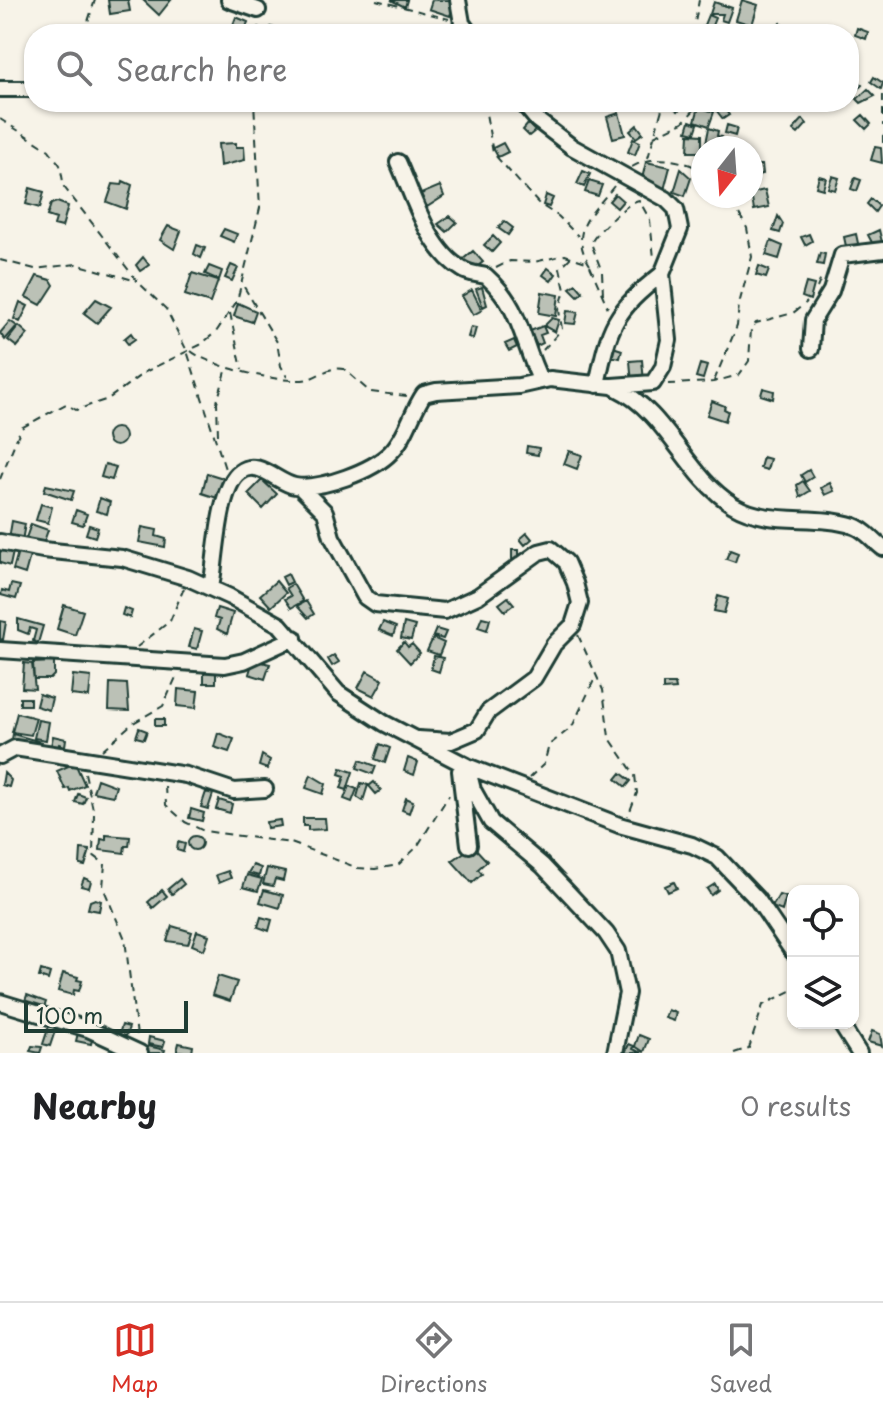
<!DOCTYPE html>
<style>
:root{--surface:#fff;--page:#f2f2f2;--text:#202124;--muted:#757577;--line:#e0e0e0;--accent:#d93025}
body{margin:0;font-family:"Playpen Sans",sans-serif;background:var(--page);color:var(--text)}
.controls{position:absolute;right:24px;bottom:24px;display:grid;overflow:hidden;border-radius:16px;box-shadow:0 2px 6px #0004}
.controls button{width:72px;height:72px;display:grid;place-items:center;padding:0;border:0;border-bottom:2px solid var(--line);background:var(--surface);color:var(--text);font:40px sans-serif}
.compass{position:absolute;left:691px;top:136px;width:72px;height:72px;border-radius:50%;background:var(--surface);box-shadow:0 2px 6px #0004;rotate:197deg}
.scale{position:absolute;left:24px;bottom:20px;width:164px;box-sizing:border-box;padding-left:8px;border:4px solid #1f3d34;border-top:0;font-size:22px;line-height:28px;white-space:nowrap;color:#1f3d34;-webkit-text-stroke:6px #f7f3e8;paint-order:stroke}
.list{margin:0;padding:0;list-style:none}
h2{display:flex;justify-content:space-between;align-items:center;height:104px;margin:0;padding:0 32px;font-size:34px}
h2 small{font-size:26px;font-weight:400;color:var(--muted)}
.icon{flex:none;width:44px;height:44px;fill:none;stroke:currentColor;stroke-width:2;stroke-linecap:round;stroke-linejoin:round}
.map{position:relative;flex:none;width:883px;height:1053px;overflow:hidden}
.search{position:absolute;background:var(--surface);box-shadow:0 2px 6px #0004;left:24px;right:24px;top:24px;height:88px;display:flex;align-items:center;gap:20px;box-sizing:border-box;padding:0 28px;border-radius:32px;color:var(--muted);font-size:30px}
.sheet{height:248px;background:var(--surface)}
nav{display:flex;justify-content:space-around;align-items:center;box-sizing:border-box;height:112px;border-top:2px solid var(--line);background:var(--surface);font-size:22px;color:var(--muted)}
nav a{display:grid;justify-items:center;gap:4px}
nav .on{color:var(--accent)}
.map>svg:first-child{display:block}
</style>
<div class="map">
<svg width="883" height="1053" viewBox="0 0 883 1053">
<rect width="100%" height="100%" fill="#f7f3e8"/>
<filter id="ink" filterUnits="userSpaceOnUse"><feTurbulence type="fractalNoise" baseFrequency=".0125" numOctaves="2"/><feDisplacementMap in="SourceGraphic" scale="16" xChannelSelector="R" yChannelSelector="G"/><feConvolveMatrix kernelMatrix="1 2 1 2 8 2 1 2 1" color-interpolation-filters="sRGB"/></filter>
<g filter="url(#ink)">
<path fill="#bbc1b6" stroke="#1f3d34" stroke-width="2" d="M108 0H128L130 11 110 14Z
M143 0H171L159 15Z
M391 0H407L405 7Z
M432 0H455L450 16 429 9Z
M742 0 758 5 752 25 736 20Z
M714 2 732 8 727 22 721 20 723 14H710Z
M708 15 715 18 709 33 702 30Z
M236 17 248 22 245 30 233 25Z
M781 23 786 34H765Z
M271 27 284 31 283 34H269Z
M857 28 868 32 866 39 855 35Z
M874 77 883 83 881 89 871 82Z
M855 79 862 85 852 95 849 86Z
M868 89 875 96 861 103 857 99Z
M675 102H685L678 111 672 106Z
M722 105 729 115 723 119 716 110Z
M699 107 714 112 709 126 695 121Z
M619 113 625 135 613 138 607 117Z
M863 115 871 124 866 129 857 120Z
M803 119 807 124 798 134 793 130Z
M690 121 698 124 695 133 687 131Z
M528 124 535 131 529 136 523 130Z
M637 125 643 133 636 138 630 131Z
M727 125 737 128 735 136 725 133Z
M709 128 718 131 717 136 722 137 717 148H705Z
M689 134 702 135V152H688Z
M633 139 640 142 635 155 628 152Z
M236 143V147H244L245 160 220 166 218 144Z
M503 143 508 152 498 157 493 148Z
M875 147 881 148 882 163 871 160Z
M646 162 670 167 664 190 641 183Z
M755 165H762L763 174 756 175Z
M681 169 691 178 685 196 674 192Z
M583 171 590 174 584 187 577 184Z
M819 176 826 178 823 189 816 187Z
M832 176 839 178 835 190 828 188Z
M855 178 861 180 857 191 851 189Z
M123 181 132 185 126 209 107 202 113 184 122 185Z
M589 181 602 185 598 196 585 192Z
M440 186 444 196 427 207 421 194Z
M30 188 44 192 40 208 26 204Z
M765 190 769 207 754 210 751 193Z
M615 194 623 201 617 208 609 201Z
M546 195 553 198 549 207 543 205Z
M871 199 879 206 875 212 867 204Z
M57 202 68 206 62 227 54 225 56 219 47 216 51 204Z
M450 216 457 222 447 232 438 224Z
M778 216 783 224 780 233 773 231Z
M504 221 513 228 508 235 498 228Z
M168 226 181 231 174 249 160 240Z
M224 229 237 234 234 242 220 236Z
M879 230 883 246 876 250 868 235Z
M809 234 812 241 805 245 801 237Z
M856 234 859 248 847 251 844 237Z
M493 236 500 243 492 252 484 245Z
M771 241 783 246 779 259 766 255Z
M197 245 205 248 201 258 194 254Z
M473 251 483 262 470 272 461 261Z
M820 253 825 254 823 265 817 264Z
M143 257 149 265 140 271 136 265Z
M231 265 238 268 232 281 225 278Z
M209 266 222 271 219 280 205 274Z
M759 266 769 270 766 278 756 275Z
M548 268 556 274 551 281 543 275Z
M192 273 218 281 210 303 185 295Z
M37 276 51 280 54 285 41 305 26 297Z
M806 283 814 285 810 300 802 297Z
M576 284 583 292 578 296 570 288Z
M482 287 487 305 483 307 476 289Z
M472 290 482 310 473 315 462 296Z
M542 292 559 295 556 316 539 313Z
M96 299 111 307 97 323 84 313Z
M20 302 28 306 20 322 14 319Z
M238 303 256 311 252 322 234 316Z
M567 311 578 312 575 324 565 323Z
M552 318 559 320 555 332 544 326Z
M10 321 17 326 5 340 0 333Z
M19 326 28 334 17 347 8 340Z
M543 326 546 333 540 335 543 343 537 346 530 331Z
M471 327 476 328 473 339 468 337Z
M131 333 135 339 128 344 124 339Z
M514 340 517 347 509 351 505 344Z
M613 347 622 350 620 358 610 356Z
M642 360 644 382 632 383 630 361Z
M700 364 707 366 703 379 696 377Z
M763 388 774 391 773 399 761 395Z
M712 401 725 406 724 409 728 411 725 421 707 415Z
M107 437a9 9 0 1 1 18 0a9 9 0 1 1-18 0Z
M527 446 539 448 538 455 526 453Z
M569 451 582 455 577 469 564 464Z
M763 457 770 459 767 470 760 468Z
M105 464 116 467 112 480 101 477Z
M809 470 813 477 805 482 801 475Z
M207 473 223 478 217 498 202 493Z
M262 480 277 494 263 509 248 494Z
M803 481 810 491 800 497 797 485Z
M830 483 834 491 825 495 821 488Z
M46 485 74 491 71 500 44 491Z
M100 498 110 502 107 514 96 511Z
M41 504 52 507 48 523 36 520Z
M76 510 87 514 83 525 72 522Z
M12 521 25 524 22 541 9 539Z
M31 524 48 530 42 547 25 541Z
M89 525 98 528 95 537 86 534Z
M142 527 157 530 156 536 166 539 165 547 139 542Z
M527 533 532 539 525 545 520 539Z
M0 548 13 552 10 566 0 563Z
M512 550H519V561L512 560Z
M730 550 738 553 735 562 726 559Z
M18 552 30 556 25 574 13 570Z
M288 574 292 582 286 585 282 577Z
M276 581 286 593 271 607 260 595Z
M11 584 20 586 16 599 1 595 2 590 9 592Z
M293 584 303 601 291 608 285 599 291 596 286 588Z
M718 596 728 599 724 613 714 611Z
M508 597 514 604 505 611 499 604Z
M306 601 314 614 308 618 297 606Z
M64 605 83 611 75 635 57 629Z
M124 608 132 611 130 618 122 615Z
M217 608 233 613 227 634 217 629 220 620 214 618Z
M482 617 490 619 487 630 478 627Z
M18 619 43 626 38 643 33 641 36 630 30 628 28 634 18 630Z
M0 621 6 622 3 640 0 639Z
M383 622 396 627 393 636 379 630Z
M404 623 415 626 411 640 401 638Z
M194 629 202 631 197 649 189 647Z
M436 629 446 632 443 639 433 636Z
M433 638 444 643 439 655 427 651Z
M404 642 408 647 412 644 420 653 410 663 397 649Z
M334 655 339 662 332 666 328 659Z
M434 656 443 658 439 672 431 669Z
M253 660 270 664 265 679 249 674Z
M54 662V675L50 679H34L33 663Z
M24 663 32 664 35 689 22 688Z
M204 669H216V683H204Z
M367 671 383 680 374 696 358 688Z
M73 675 91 677 89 697 71 695Z
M110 683 127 684 129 711 109 710Z
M663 684H675L676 689 663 690Z
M178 689 198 691 196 708 177 706Z
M39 694 52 698 49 710 36 706Z
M20 698H30V705H20Z
M17 713 36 718 31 735 12 732Z
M155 719H164V726H155Z
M38 720 49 722 46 740 34 738Z
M139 728 147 731 144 739 136 737Z
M218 733 234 739 229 752 214 747Z
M13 734 41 742 38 751 11 744Z
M53 736 66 739 65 746 59 744 57 752 50 751Z
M380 744 390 748 385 763 375 759Z
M262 755 270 760 267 769 259 766Z
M408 758 418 762 414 775 404 771Z
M360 760 376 766 373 774 357 768Z
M75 763 85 785 70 791 69 788 65 789 57 771Z
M341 768 353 772 347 790 341 788 345 776 339 774Z
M4 773 11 780 9 787 2 785Z
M621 773 631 781 626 787 616 779Z
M311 775 326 784 323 794 306 788Z
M97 779 116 786 113 796 93 792Z
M374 782 381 790 376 794 369 786Z
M361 783 368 785 363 801 357 797Z
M349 786 357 789 352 802 344 799Z
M206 792 213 794 208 809 201 807Z
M78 794 86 797 83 804 75 802Z
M406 798 413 801 409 813 402 810Z
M219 800 232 804 230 813 216 809Z
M191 809 204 813 202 821 189 818Z
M303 818H325L326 829 308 830V826H303Z
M280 820 281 826 267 828 266 822Z
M106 835 130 837 129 846H125L124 853 100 850 101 839 106 840Z
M188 843a7 7 0 1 1 14 0a7 7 0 1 1-14 0Z
M178 842 185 844 183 852 177 850Z
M473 846 487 861 478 869 482 874 472 883 452 861Z
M81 849 90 850 85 866 80 865Z
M253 865 261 868 259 876 248 873Z
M267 868 285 872 283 881 275 879 273 886 263 884Z
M228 871 231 878 219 883 216 875Z
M247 875 262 879 258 891 243 887Z
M84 878 91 881 89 888 81 886Z
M180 879 184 884 172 894 168 889Z
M674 882 677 888 668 892 665 886Z
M715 884 718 890 711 895 707 889Z
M162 890 167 896 153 908 148 902Z
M264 890 283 895 280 908 260 902Z
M779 895 786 897 782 911 772 907Z
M95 899 101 901 99 911 88 909 90 901Z
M261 917 272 920 269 931 258 927Z
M172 926 192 932 188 944 167 941Z
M197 931 209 935 204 950 192 945Z
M41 970 50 973 48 980 39 977Z
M63 973 78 977 77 980 82 981 79 991 74 990 73 995 58 991Z
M218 976 237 982 230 1001 212 995Z
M27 995 46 1002 43 1010 24 1004Z
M668 1010 676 1013 674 1021 665 1018Z
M122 1025 129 1027 126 1036 119 1034Z
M49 1026 56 1028 50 1046 43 1044Z
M79 1029 94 1032 91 1044 76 1041Z
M872 1031 880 1034 882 1046 868 1042Z
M639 1035 649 1039 644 1052 635 1046Z
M149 1037 165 1041 163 1047 148 1044Z
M179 1043 193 1046 192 1053 177 1051Z
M629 1044 634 1046 633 1049 642 1053H625Z
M32 1046 42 1047 40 1053 30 1051Z
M148 1046 165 1050 164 1053H146Z"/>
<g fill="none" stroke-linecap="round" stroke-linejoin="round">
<g stroke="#1f3d34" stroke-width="20">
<path id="minor" d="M229 0 258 10
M458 0 462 23 470 34
M0 89H34
M398 162C413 195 428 250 462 269 469 274 478 274 486 276 523 309 521 342 541 381
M811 349 813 320 831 291 842 255 883 250
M597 385C609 326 614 311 662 274
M616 388C668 413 685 475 733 505 770 527 814 513 854 526 866 530 873 541 883 548
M300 487 325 512 332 537 365 597 375 604 445 611 478 596 539 552 551 549 566 562 575 583 580 603 573 625 554 644 534 678 488 712 477 730 451 741 418 739
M0 542 43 550 122 558 188 578 230 597 280 625 338 693 384 723 467 766 619 825 692 845 717 857 757 899 793 952
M211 588C216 561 218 487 240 472 258 458 277 483 295 486 321 490 373 471 391 452 406 437 412 411 424 394L436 391 519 386 550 379 612 386 653 383 663 367 669 340 662 274 680 229 676 209 666 199 572 147 537 120 522 102
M0 650 225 665 244 661 294 638
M0 756 15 748 186 775 234 791 265 789
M467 766 473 790 491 822 542 865 606 933 618 951 627 993 615 1053
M460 771 469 845
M0 1002 88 1029 140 1053
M840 1023 859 1053"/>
</g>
<path stroke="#1f3d34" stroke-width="2" stroke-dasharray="8 6" stroke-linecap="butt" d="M376 0 449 19
M84 34 95 0
M257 34 259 23
M693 34 699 0
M883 95V126
M484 102 493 153 539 204 558 216 578 236
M0 119 49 150 60 165 64 187 138 282 166 309 187 351 225 469
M654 136 683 122 698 106 712 102
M883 143V131
M648 158 664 102
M632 167C653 154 682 159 703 171
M0 260 35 269 76 264 137 281
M590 265C567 230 593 213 614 186
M590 266 608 308
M496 268 510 261 534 262 565 255 586 262
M244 287 277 342 281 366 287 377
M817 288 822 276
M603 294 602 272 591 243C596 232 629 201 639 200L650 220 654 258
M230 313 242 369
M543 350 562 329 559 310 565 290 560 268 572 256
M191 351C208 366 285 385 308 379 321 375 330 366 344 369L370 392 407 396
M714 381 737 326 739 304 752 257 747 228 729 196
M668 384 713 382 739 375 749 361 751 329 756 323 793 313 807 302
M218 435 217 402 227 368
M0 479 21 428 66 404 76 410 108 399 145 372 200 345 216 332 237 301 260 208 254 102
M578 635 603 690 609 737 635 775 637 793 628 816
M137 647 170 621 184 588
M102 750 133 723 163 706 177 675
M85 773 94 814 93 855 105 864 103 887 125 939 137 1036
M529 778 544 764 549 745 572 727 596 676
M165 786 166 805 185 822 204 831 291 843 358 868 375 869 398 865 417 847 449 795
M734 1053 749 1048 763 1005 793 990"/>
<use href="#minor" stroke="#f7f3e8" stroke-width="14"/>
</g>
</g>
</svg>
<div class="controls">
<button><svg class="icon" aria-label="locate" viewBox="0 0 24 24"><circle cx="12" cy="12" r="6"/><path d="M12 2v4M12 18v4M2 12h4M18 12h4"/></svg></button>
<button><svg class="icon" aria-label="layers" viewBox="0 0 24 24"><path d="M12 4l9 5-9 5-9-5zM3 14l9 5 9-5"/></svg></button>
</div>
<svg class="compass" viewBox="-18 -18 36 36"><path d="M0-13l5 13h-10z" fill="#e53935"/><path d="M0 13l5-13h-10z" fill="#757577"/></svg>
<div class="scale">100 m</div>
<div class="search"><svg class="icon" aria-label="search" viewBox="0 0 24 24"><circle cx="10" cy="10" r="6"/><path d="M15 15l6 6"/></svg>Search here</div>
</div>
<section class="sheet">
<h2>Nearby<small>0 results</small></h2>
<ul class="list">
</ul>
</section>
<nav>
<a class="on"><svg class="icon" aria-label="map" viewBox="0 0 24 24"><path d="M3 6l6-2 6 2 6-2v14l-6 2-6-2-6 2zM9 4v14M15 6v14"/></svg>Map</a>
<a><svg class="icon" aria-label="directions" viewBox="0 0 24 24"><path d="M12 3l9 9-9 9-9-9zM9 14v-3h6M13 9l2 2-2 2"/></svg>Directions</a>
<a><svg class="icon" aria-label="saved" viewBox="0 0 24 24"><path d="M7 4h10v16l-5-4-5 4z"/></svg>Saved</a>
</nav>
